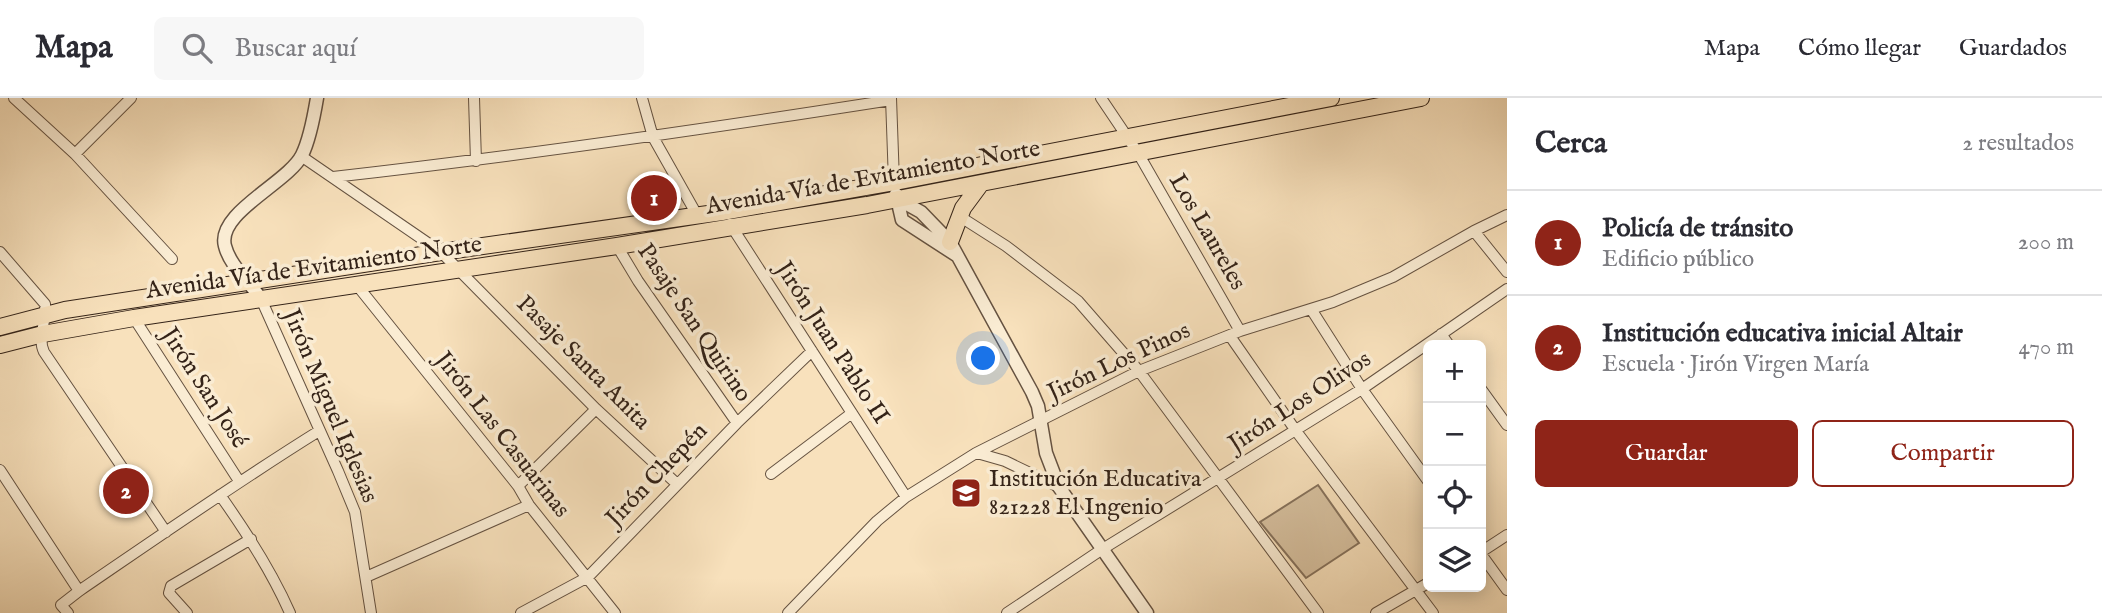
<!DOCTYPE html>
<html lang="es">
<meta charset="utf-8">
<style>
:root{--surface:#fff;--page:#f7f7f7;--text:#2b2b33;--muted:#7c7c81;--line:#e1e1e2;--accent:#8f2418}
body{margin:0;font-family:"IM FELL English",serif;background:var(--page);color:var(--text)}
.controls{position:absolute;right:21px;bottom:21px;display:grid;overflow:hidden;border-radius:10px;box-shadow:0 4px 18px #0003}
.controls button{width:63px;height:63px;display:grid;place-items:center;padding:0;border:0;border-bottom:2px solid var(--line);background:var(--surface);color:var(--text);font:35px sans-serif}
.you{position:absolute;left:984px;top:261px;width:24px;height:24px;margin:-18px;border:5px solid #fff;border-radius:50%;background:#1a73e8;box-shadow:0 0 0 10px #1a73e833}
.badge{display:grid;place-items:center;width:46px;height:46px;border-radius:50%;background:var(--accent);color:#fff;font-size:23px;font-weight:700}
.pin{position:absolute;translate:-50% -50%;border:4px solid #fff;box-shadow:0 2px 7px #0006}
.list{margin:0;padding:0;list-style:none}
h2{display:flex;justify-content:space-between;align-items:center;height:91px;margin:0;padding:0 28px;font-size:30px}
h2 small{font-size:23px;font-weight:400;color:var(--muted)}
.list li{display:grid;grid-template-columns:46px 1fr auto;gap:21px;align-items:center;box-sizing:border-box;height:105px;padding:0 28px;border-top:2px solid var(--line)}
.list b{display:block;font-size:26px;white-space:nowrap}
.list p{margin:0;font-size:23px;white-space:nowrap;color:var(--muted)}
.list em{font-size:23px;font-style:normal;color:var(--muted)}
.actions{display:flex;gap:14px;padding:21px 28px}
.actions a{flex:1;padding:16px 0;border:2px solid var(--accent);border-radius:10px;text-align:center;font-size:24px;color:var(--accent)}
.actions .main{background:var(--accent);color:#fff}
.icon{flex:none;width:38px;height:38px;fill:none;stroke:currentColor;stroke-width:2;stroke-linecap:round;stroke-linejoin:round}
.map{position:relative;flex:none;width:1507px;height:515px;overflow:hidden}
header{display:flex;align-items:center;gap:42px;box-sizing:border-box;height:98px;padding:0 35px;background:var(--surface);border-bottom:2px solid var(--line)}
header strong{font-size:33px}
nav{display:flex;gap:38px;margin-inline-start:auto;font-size:24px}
.search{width:490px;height:63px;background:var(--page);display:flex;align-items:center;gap:18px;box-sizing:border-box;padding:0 24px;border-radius:10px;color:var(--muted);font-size:26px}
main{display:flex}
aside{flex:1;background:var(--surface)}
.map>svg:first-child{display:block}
</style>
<header>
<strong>Mapa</strong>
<div class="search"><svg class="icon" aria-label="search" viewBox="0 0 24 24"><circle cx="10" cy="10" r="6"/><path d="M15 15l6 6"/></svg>Buscar aquí</div>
<nav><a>Mapa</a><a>Cómo llegar</a><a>Guardados</a></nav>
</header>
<main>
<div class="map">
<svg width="1507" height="515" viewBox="0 0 1507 515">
<rect width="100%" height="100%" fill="#f8e1bc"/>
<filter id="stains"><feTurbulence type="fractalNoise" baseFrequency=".00286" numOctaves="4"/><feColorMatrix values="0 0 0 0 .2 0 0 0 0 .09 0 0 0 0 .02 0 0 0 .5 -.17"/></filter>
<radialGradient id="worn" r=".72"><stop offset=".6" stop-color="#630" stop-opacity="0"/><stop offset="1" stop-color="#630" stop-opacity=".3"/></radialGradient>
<path fill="#d7c1a0" stroke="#86725c" stroke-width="2" d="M1318 387 1359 445 1306 480 1260 424Z"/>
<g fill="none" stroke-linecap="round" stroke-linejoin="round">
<g stroke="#655241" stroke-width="12">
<path id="minor" d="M14 0 75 56 172 161
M474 0 476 63
M642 0 653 39 697 117
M891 0 894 84
M1101 0 1138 55 1240 233
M75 56 131 0
M301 58 441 154 596 311 677 386
M333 79C520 58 706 31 891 2
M959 118 1006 148 1078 203 1139 273 1318 515
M730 126 906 399
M1474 133 1507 174
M617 148 638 183 737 325
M0 154 45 206C47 222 37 240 44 254L166 434
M356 186 518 388 529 407 615 515
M261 201 338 373 355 414 371 515
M1311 211 1362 291 1428 383
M134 220 239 383
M1441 236 1449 247
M1230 238 1296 333 1433 515
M1481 291 1507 327
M977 355 1005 363 1059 389
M0 372 79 493
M771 376 852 315
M518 388 596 311
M220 397C247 435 271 472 290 515
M1481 454 1507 437
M1481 456 1507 492
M366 479 529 407
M68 515 61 507 79 493C158 439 237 384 319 333
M187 515 169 495 171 488 251 441
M521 515 588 479 737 325 812 253
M788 515 877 423 906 399 976 355 1139 273 1240 233 1333 204 1393 179 1474 133 1507 117
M1007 515 1101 452 1362 291 1507 191
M1376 515 1428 485"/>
</g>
<g stroke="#655241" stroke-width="15">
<path id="tertiary" d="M896 96 902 122 956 157
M896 100 921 114 950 144 1032 294 1038 308 1046 355 1059 389 1147 515
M261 201C249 183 230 168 225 148 216 115 288 85 302 57 310 41 314 18 317 0"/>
</g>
<g stroke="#342318" stroke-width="18">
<path id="trunk" d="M950 144 963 110 980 87
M0 229 65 212 441 154 722 114 894 84 1331 0
M0 247 43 236 134 220 617 148 867 107 1421 0"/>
</g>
<use href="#minor" stroke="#faecd3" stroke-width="10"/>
<use href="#tertiary" stroke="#faecd3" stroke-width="12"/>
<use href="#trunk" stroke="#f8e1bc" stroke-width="16"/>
</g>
<defs>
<g id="school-square" transform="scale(1.575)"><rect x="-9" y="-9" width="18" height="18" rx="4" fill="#8f2418" stroke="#faecd3"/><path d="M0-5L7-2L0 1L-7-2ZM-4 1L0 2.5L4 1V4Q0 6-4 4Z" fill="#fff"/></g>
</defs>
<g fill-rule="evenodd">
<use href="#school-square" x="966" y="395"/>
</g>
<g text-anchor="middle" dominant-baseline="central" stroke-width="7" stroke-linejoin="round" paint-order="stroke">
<g font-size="24" fill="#342318" stroke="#faecd3">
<text transform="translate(873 80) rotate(-10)">Avenida Vía de Evitamiento Norte</text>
<text transform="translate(1207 134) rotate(60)">Los Laureles</text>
<text transform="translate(314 170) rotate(-8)">Avenida Vía de Evitamiento Norte</text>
<text transform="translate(694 225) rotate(56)">Pasaje San Quirino</text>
<text transform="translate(832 245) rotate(57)">Jirón Juan Pablo II</text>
<text transform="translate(1119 264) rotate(-25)">Jirón Los Pinos</text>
<text transform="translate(583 265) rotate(45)">Pasaje Santa Anita</text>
<text transform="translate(204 290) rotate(57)">Jirón San José</text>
<text transform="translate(1300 304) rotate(-33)">Jirón Los Olivos</text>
<text transform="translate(330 308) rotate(67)">Jirón Miguel Iglesias</text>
<text transform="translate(502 337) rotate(52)">Jirón Las Casuarinas</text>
<text transform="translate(657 377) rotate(-46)">Jirón Chepén</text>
</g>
<g font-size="24" fill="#342318" stroke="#faecd3" text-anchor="start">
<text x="989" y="381">Institución Educativa<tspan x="989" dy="28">821228 El Ingenio</tspan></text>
</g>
</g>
<rect width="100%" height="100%" filter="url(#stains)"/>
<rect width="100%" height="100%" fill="url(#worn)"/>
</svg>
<div class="controls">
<button>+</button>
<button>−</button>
<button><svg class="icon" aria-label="locate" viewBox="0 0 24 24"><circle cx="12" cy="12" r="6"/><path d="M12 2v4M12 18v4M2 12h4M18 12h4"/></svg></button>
<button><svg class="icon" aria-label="layers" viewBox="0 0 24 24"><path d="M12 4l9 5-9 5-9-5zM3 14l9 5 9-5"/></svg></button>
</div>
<div class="you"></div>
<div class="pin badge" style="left:654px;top:100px">1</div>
<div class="pin badge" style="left:126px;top:393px">2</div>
</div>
<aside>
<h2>Cerca<small>2 resultados</small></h2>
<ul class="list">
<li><span class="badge">1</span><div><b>Policía de tránsito</b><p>Edificio público</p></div><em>200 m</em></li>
<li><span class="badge">2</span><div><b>Institución educativa inicial Altair</b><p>Escuela · Jirón Virgen María</p></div><em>470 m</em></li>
</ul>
<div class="actions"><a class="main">Guardar</a><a>Compartir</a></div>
</aside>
</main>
